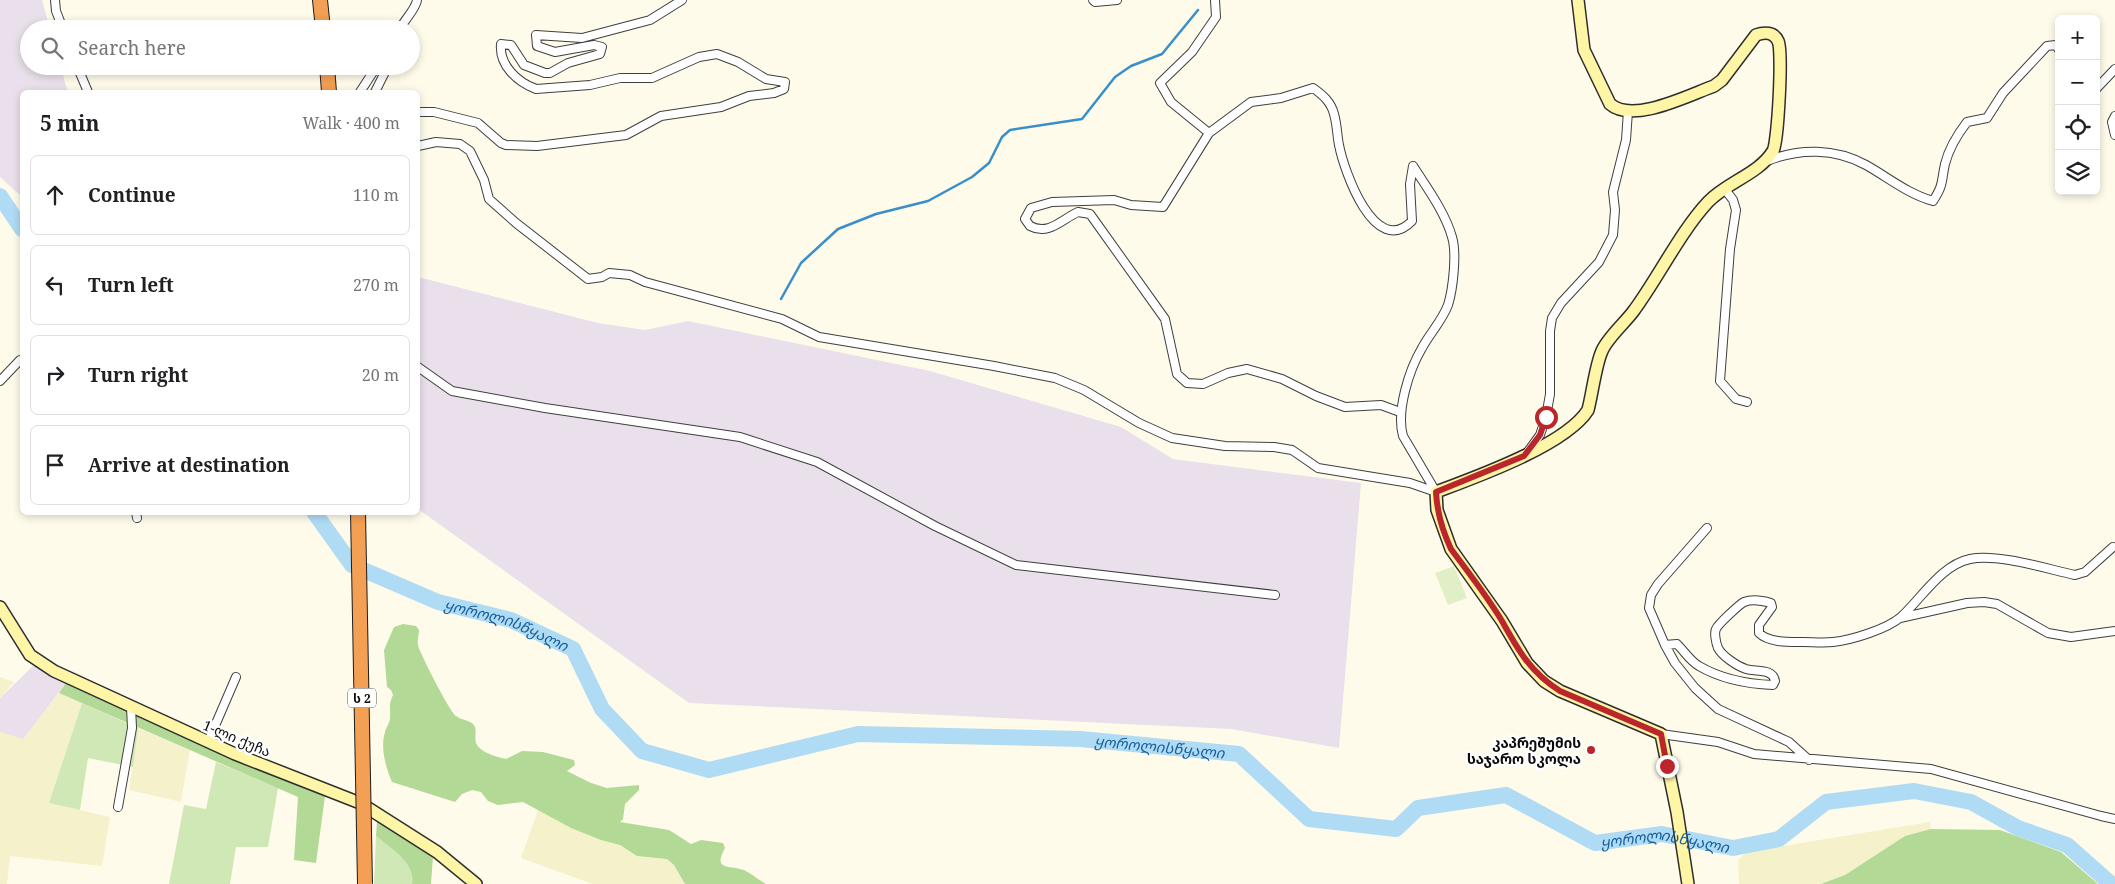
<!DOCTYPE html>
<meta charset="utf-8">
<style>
:root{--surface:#fff;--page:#f2f2f2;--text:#202124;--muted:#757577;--line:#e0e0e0}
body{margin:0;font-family:"Noto Serif","Noto Sans Georgian",serif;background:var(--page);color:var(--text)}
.controls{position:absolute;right:15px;top:15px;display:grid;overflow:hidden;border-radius:8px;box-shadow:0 2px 8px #0003}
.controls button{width:45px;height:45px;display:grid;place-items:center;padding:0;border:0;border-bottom:1px solid var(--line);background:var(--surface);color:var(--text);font:25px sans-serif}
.stop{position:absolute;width:15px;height:15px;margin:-11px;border:4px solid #ba262b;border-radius:50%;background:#fff}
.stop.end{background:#ba262b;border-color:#fff;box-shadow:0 1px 5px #0008}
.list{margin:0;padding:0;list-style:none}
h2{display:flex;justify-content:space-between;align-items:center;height:65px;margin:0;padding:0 20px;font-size:21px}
h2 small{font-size:16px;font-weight:400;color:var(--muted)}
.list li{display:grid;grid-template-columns:32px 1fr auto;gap:15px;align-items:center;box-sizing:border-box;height:80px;margin:0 10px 10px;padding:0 10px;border:1px solid var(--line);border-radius:8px}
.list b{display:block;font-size:19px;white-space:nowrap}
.list em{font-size:16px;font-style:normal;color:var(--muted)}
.icon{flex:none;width:28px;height:28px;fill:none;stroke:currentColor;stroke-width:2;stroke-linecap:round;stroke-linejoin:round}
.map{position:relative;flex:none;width:2115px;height:884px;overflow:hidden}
.search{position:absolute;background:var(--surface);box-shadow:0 2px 8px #0003;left:20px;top:20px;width:400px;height:55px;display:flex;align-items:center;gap:12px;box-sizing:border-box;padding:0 18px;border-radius:28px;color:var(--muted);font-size:19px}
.panel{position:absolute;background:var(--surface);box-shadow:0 2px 8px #0003;left:20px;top:90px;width:400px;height:425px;border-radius:8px}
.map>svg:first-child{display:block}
</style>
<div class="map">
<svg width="2115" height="884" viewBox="0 0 2115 884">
<rect width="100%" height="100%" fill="#fffbea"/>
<path fill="#eae0eb" d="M0 0H42L50 29H29V66H60L68 92H22V197L0 177Z
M418 277 598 323 645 330 688 321 930 371 1121 427 1173 459 1361 483 1339 748 1231 729 689 703 418 509Z
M35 664 66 683 23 740 0 732V698Z"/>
<path fill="#f4f1cb" d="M0 677 14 682 0 698Z
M59 693 82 703 49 803 110 817 102 866 10 856 7 884H0V732L23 739Z
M138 728 190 750 181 802 129 790Z
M538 810 571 828 601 840 620 845 637 856 667 859 674 865 685 884H593L521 858Z
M1930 822 1931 829 1905 836 1845 875 1821 884H1739L1738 861 1746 852Z"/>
<path fill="#cfe8b5" d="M82 703 138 728 133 767 88 758 80 810 49 803Z
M216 762 278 788 268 847H236L230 884H169L184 805 206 809Z
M376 836C390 848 416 863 412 884H374Z"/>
<path fill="#b2d995" d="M403 624 416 626 419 630C419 634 417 640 418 645 419 652 450 712 456 716 461 720 469 720 473 724 478 729 474 737 476 743 480 753 498 757 506 759L522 751 543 752 574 760 575 765 567 771 591 783 607 788 639 785V790L625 804 623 819 620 822 669 830 691 844 701 840 723 843 725 848C712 871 730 865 744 870 752 874 759 880 766 884H685L674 865 667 859 637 856 620 845 601 840 571 828 523 802 498 805 488 801 481 792 472 790 462 794 455 802 392 782C386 768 380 748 385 732 386 727 390 723 390 718 391 707 388 706 393 695L391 690 387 687 384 650 394 627Z
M66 683 234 759 325 796 316 863 294 860 298 797 59 693Z
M377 821 433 856 431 884H412C416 863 390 848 376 836Z
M1931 829 2000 830 2061 852 2098 884H1821L1845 875 1905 836Z"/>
<path fill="#e1efc7" d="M1454 566 1467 598 1448 605 1435 573Z"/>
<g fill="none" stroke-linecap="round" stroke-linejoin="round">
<path stroke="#388fcc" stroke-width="2.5" d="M781 299 801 263 838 229 876 214 928 201 972 177 989 163 1002 137 1010 130 1082 119 1115 77 1131 66 1162 54 1198 10"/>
<g stroke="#b0dbf5" stroke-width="16">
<path d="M0 196 22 229"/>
<path id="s1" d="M314 512 352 565 438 602 511 620 573 649 602 709 642 751 709 770 858 734 1080 739 1239 754 1309 819 1396 829 1418 808 1506 795 1595 843 1662 834 1733 848 1779 839 1826 802 1914 791 1971 802 2018 828 2067 845 2111 884"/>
</g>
<g stroke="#3f3f3f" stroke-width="10">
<path id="street" d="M55 0 56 11 63 29
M1093 0 1095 2 1117 0
M400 29C404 20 416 9 417 0
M77 66 88 92
M2096 89 2115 69
M360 92 377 66
M375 92 388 66
M418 112H434L478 123 501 143 506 145 537 146 626 135 661 116 721 107 749 96 774 93 784 89 785 82 766 79 738 62 717 54 699 57 652 78H620L590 85 536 89C517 82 499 65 501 44L511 45 524 65 545 73H550L568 63 600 54 602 47 594 45 555 52 537 46 536 35 582 38 650 20 682 0
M2115 116 2112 122 2115 135
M1209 133 1171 102 1160 83 1192 52 1216 17 1215 0
M418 146 436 142 460 144 470 151 484 180 489 199 516 223 588 279 602 277 609 273 630 275 645 282 782 319 819 337 994 366 1055 378 1084 390 1139 423 1172 438 1225 446 1274 447 1292 450 1318 468 1410 483 1436 492
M1767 161C1799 148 1835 148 1866 165 1889 178 1908 194 1933 201 1944 184 1941 182 1945 164 1949 148 1957 135 1967 122L1987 118 2003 93 2047 46 2056 45 2059 50
M1413 166C1427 188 1445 212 1452 237 1457 253 1453 289 1448 305 1442 321 1430 333 1422 348 1409 370 1396 411 1403 436L1436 492
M1724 188 1733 200 1736 210 1730 249 1720 381 1736 399 1747 402
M418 367 452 391 545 408 740 437 817 462 935 526 1016 565 1275 595
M0 381 20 360H22
M1400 412 1381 405 1345 407 1316 396 1282 379 1247 369 1228 373 1203 384 1187 383 1177 374 1165 319 1090 214 1078 212C1062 219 1049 236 1030 226L1025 219 1031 208 1052 202 1114 200 1131 205 1163 207 1209 133 1251 102 1281 98 1313 88C1323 95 1331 102 1334 114 1337 124 1337 135 1339 145 1344 171 1375 259 1412 221L1410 184 1413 166
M1527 453 1540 435 1546 417 1550 394V331L1552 318 1561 303 1599 262 1613 235 1615 210 1613 192 1626 140 1628 111
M136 512 137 518
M1707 528 1658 584 1651 595 1649 608 1665 645 1675 663 1695 688 1718 709 1789 742 1809 760
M1900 618 1967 603 1984 602 1997 604 2048 633 2071 637 2115 631
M1665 645 1677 644C1684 651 1691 662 1699 666 1721 679 1748 684 1773 685L1775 681C1773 668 1756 672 1746 669 1737 666 1722 656 1718 648 1716 643 1714 633 1716 629 1718 624 1740 604 1744 602 1752 599 1764 601 1771 603L1772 607 1759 625V633C1769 643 1790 642 1803 642 1813 642 1823 643 1833 642 1852 640 1887 629 1901 617 1921 599 1941 565 1970 559 1997 553 2047 569 2075 575L2085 572 2113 547
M1661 734 1718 742 1754 754 1931 769 2101 816 2115 819
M208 742 236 677
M118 807 132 728 131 707"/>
</g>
<g stroke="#2e2e2e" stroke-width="14">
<path id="secondary" d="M1578 0 1584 50 1610 104C1633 124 1689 95 1714 86L1722 80 1756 35C1764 32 1774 32 1778 41 1783 50 1778 142 1773 151 1759 174 1727 182 1708 202 1681 231 1659 276 1635 309 1627 321 1607 338 1602 351 1596 363 1592 395 1588 410 1566 445 1476 477 1436 492L1437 510 1451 549 1502 621 1527 663 1544 681 1560 691 1661 734 1677 812 1688 884
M0 607 30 655 54 671 235 754 360 803 437 852 476 884"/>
</g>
<g stroke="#1d1d1d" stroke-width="16">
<path id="highway" d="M320 0 323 29
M327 66 329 92"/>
</g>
<use href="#street" stroke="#fff" stroke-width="8"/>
<use href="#secondary" stroke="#fef5a6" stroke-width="11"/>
<use href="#highway" stroke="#f39f54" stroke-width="14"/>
<g stroke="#1d1d1d" stroke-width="16" stroke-linecap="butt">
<path id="highway-bridge" d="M358 512 365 884"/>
</g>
<use href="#highway-bridge" stroke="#f39f54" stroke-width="14"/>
</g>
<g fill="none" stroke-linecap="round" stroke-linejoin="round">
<path stroke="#ba262b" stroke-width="6" d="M1546 417 1540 435 1524 456 1436 492C1437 512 1442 530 1451 549 1468 572 1487 596 1502 621 1518 650 1531 673 1560 691L1661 734 1667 766"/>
</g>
<circle fill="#ba262b" stroke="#fff" stroke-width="2" cx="1591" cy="750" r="5"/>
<g text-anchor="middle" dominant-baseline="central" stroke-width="5" stroke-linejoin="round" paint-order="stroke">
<rect fill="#fff" stroke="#555" stroke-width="1" x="348" y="688.5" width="28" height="19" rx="4"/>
<g font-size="12" font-weight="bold" fill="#0c0c0c">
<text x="362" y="698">ს 2</text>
</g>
<g font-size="14" fill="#0c0c0c" stroke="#fff">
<text transform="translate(237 738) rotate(23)">1-ლი ქუჩა</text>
</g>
<g font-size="14" font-weight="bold" fill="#0c0c0c" stroke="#fff" text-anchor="end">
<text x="1581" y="742">კაპრეშუმის<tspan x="1581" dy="16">საჯარო სკოლა</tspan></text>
</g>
<g font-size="15" font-style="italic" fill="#17609b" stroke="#fff">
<text stroke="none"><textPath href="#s1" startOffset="231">ყოროლისწყალი</textPath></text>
<text stroke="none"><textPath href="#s1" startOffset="952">ყოროლისწყალი</textPath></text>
<text stroke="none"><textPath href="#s1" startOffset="1506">ყოროლისწყალი</textPath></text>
</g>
</g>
</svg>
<div class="controls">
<button>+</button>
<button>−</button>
<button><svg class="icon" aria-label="locate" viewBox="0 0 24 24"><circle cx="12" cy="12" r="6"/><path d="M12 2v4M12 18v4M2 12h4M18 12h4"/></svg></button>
<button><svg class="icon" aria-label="layers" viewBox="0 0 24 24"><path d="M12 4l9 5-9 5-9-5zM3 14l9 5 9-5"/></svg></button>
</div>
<div class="stop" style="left:1546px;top:417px"></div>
<div class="stop end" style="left:1667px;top:766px"></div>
<div class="search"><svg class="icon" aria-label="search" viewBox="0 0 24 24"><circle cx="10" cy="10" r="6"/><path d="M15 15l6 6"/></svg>Search here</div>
<section class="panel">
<h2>5 min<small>Walk · 400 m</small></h2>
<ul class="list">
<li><svg class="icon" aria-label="ahead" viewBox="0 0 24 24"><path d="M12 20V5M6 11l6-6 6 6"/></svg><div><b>Continue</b></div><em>110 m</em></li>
<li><svg class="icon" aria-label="left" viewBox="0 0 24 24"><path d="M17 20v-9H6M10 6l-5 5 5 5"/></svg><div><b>Turn left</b></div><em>270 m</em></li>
<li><svg class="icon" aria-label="right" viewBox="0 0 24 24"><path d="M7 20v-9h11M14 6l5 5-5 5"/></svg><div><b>Turn right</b></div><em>20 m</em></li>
<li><svg class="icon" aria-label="arrive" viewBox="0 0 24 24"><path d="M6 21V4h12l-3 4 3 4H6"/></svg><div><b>Arrive at destination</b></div></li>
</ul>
</section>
</div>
